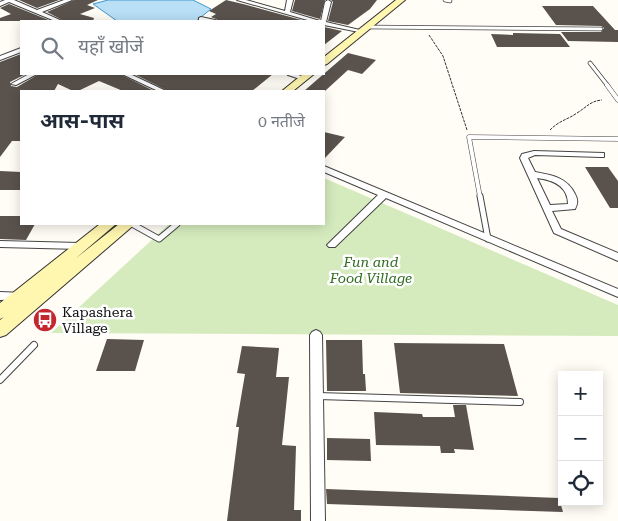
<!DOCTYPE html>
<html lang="hi">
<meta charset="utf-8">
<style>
:root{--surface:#fff;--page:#f2f2f3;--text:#1f2937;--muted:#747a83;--line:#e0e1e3}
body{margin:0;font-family:"Roboto Serif","Noto Sans Devanagari",serif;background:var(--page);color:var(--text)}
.controls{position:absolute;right:15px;bottom:15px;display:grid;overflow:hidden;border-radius:0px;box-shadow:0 2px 12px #0003}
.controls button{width:45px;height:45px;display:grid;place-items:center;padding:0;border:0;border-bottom:1px solid var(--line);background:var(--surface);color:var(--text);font:25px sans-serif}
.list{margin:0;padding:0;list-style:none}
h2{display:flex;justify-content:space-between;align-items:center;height:65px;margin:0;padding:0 20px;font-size:21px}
h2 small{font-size:16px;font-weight:400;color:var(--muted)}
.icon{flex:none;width:28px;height:28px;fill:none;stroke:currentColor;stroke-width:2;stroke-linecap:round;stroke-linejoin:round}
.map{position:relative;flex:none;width:618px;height:521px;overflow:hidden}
.search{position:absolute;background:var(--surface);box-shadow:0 2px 12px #0003;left:20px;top:20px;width:305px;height:55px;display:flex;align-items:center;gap:12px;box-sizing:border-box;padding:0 18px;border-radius:0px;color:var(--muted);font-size:19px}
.panel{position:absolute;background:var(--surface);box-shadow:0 2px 12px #0003;left:20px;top:90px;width:305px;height:135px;border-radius:0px}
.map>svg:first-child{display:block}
</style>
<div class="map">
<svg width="618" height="521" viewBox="0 0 618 521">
<rect width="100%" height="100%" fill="#fffdf5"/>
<path fill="#d5ebbd" d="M324 178 618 305V336L51 333 169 224H324Z"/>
<path fill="#b9e0f7" stroke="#3f96cf" d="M108 0H193L211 9 196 21H117L93 4Z"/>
<path fill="#5a524d" d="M19 0H59L37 8Z
M74 0H98L87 5 95 8 80 14 94 18 93 21H64L47 12Z
M226 0 243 4 305 21H218L216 19 211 17 216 14 209 11Z
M295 0H325L320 19 292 11Z
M331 0H377L370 9 348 25 328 21 333 2Z
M9 4 51 21H0V18L11 14 0 8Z
M542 6H593L615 30H618V42L568 41 561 32H601L604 28 601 26 556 25Z
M324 27 342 31 324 45Z
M513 33 560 34 570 47H497L491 34 513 35Z
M348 53 376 60 362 74 348 70 325 91H304Z
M21 54V74H26L10 82 11 86 17 87 39 74H120L154 91H123L99 81 78 91H73L58 84 54 91H21V141H12L0 157V62Z
M134 74H273L252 91H168Z
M324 132 345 137 324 159Z
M585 167H608L618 181V208H610Z
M0 171 21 172V190H0Z
M0 216H21V224H35L26 240 0 239Z
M107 339 144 340 135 371H96Z
M326 340H362L363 374H365L366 391H327Z
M394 343 504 344 518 396 400 393Z
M242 346 279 348 276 377H289L282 445 296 446 294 510H301V521H227L239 427H236L245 374 237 373Z
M453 405H466L474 450 454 449 455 453H441L440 446 376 445 374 412 422 414 423 417H455Z
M327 438 370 439 371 461 327 460Z
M326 489 559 498 563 512 327 504Z"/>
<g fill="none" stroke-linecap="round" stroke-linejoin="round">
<g stroke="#444" stroke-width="4.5">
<path id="service-far3" d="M445 0 450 1
M369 27 601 29
M590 63 608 86"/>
</g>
<g stroke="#444" stroke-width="5">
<path id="service-far2" d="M607 85 618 100
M480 197 469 137 618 139"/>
</g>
<g stroke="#444" stroke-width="7">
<path id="service-far1" d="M480 196 488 239
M132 224 159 239 177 224"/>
</g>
<g stroke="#444" stroke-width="8">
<path id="service" d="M0 380 34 345
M318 396 520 402"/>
</g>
<g stroke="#444" stroke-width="2">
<path id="minor" d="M5 0H14L37 10 64 0H72L42 12 62 21H55L9 2 0 6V2Z
M237 0H246L285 11 287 0H293L290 12 320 21H311Z
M328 0 331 2 326 22 364 31V33L324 25V21H321L325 2Z
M201 17 215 20 216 21 199 20V18Z
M21 48V52L0 60V56Z
M29 74H37L16 85 11 84Z
M122 74H130L166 91H158Z
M287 74H296L306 78 303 80 288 75Z
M534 151 604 153V157H601L535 155 528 158 535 172C551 175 567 177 575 194 578 200 578 203 575 209L552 211 561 229 618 253V261L554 233 520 158 522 154ZM537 178C553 180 568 186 568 204L550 205Z
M324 166 618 289V297L386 198 335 247H329L327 245 329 243 378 195 324 172Z
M0 241 80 243 85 246 80 249 0 247Z
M0 292 24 293 25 296 24 299 0 300Z
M316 330 320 332 322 335 325 521H311L310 335 312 332Z"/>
</g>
<g stroke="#333" stroke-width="2">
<path id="secondary" d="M396 0H405L327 64 324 65V57Z
M303 74H314L293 91H282Z
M100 224H116L75 259 119 224H135L6 335 0 337V320L4 317 0 319V303Z"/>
</g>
<path stroke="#333" stroke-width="1" stroke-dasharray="3 1" stroke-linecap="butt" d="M429 35 443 56 467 130
M550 130C560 120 567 120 577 113 587 107 590 101 602 100"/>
<use href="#service-far3" stroke="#fff" stroke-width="3"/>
<use href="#service-far2" stroke="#fff" stroke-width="4"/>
<use href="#service-far1" stroke="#fff" stroke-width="5"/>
<use href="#service" stroke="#fff" stroke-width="6"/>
<use href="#minor" fill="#fff" fill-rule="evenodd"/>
<use href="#secondary" fill="#fff6b0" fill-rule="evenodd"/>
</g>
<defs>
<g id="bus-disc" transform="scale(1.25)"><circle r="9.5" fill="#c4262e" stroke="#fff"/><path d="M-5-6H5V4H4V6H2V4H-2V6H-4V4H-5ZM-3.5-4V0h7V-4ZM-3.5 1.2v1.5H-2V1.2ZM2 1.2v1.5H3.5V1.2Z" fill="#fff"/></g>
</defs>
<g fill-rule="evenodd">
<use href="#bus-disc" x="45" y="320"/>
</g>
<g text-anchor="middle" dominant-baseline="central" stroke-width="5" stroke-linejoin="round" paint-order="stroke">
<g font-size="14" font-style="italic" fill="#2f6b1f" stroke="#fff">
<text x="371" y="262">Fun and<tspan x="371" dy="16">Food Village</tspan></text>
</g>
<g font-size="14" fill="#111" stroke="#fff" text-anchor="start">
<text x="62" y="312">Kapashera<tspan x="62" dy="16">Village</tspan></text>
</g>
</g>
</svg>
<div class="controls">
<button>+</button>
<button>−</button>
<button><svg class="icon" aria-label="locate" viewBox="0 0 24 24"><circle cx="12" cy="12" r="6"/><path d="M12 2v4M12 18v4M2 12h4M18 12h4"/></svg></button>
</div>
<div class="search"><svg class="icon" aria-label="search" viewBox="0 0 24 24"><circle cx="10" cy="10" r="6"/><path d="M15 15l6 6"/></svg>यहाँ खोजें</div>
<section class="panel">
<h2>आस-पास<small>0 नतीजे</small></h2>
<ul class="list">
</ul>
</section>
</div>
